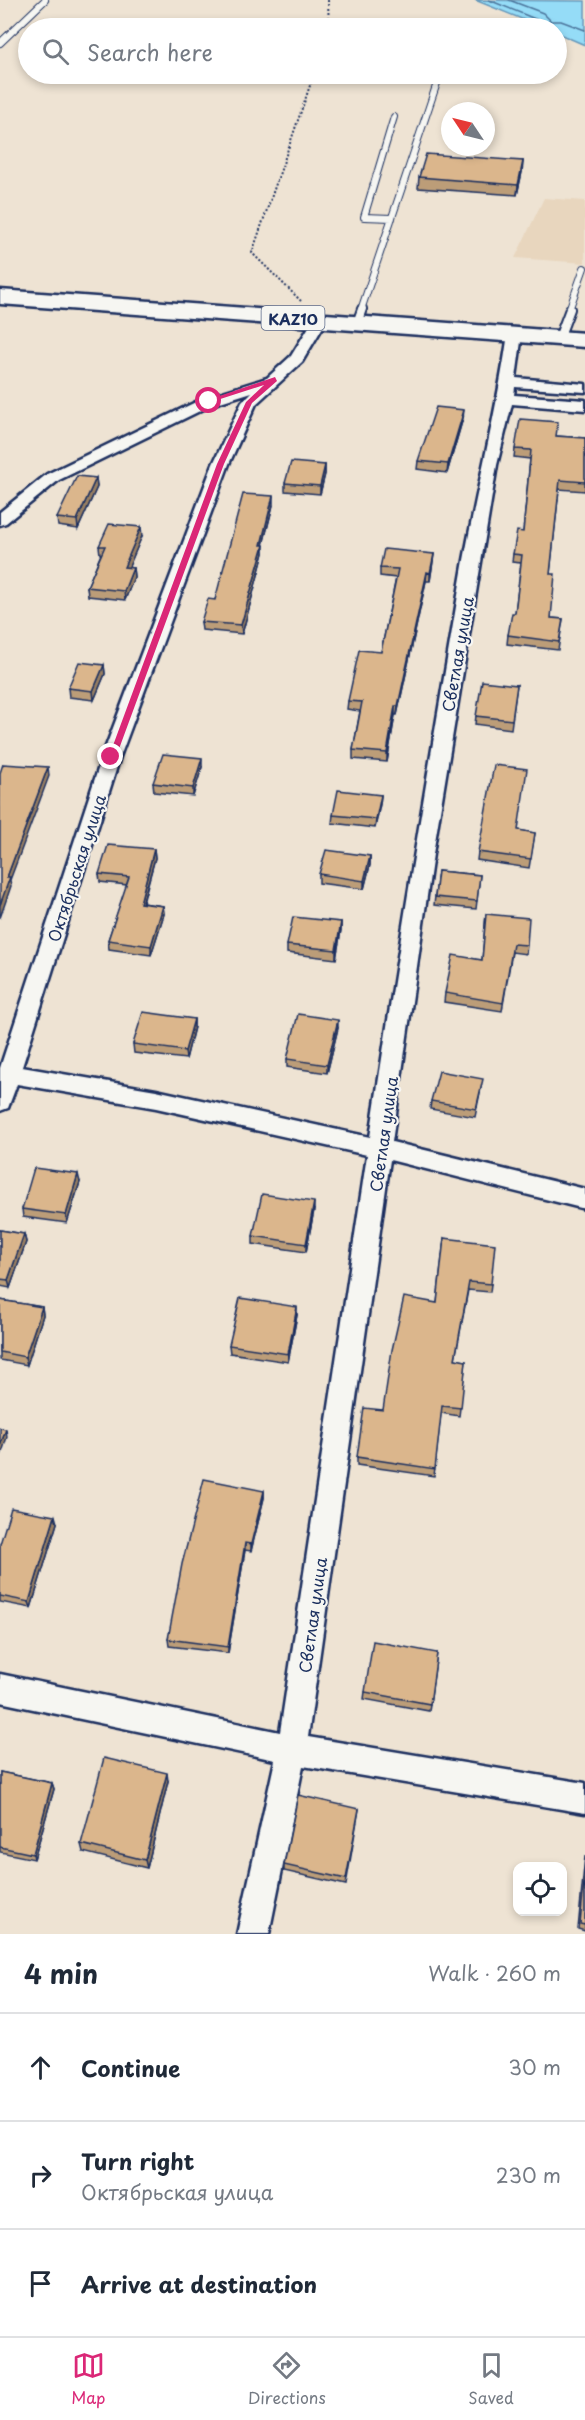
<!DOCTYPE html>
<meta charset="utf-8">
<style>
:root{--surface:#fff;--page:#f2f2f3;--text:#1f2937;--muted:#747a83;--line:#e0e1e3;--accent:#db2777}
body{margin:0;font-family:"Playpen Sans",sans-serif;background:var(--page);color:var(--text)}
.controls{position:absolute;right:18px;bottom:18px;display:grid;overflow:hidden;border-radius:12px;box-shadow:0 3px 9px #0003}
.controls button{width:54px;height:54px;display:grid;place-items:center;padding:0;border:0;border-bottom:2px solid var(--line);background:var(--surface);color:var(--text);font:30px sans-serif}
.compass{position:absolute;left:441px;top:102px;width:54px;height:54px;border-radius:50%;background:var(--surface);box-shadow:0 3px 9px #0003;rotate:305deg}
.stop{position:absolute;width:18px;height:18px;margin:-14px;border:4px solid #db2777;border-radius:50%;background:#fff}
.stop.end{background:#db2777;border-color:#fff;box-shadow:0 2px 6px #0008}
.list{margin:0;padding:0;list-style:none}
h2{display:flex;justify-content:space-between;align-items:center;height:78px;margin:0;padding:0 24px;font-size:26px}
h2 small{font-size:20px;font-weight:400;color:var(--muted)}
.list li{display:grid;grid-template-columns:39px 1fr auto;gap:18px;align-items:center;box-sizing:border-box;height:108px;padding:0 24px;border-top:2px solid var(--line)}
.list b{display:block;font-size:22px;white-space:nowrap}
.list p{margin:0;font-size:20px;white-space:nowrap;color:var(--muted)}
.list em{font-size:20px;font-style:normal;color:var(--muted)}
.icon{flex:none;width:33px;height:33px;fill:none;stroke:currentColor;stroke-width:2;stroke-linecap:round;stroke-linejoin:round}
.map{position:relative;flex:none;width:585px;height:1934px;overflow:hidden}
.search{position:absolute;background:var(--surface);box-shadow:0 3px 9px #0003;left:18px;right:18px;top:18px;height:66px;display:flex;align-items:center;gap:15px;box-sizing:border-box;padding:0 21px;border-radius:33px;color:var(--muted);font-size:22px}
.sheet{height:402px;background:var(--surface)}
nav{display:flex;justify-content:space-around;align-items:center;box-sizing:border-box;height:84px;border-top:2px solid var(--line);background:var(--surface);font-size:16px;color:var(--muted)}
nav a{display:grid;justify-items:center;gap:3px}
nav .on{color:var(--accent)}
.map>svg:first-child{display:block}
</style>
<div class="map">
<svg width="585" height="1934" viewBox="0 0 585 1934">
<rect width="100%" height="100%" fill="#eee3d3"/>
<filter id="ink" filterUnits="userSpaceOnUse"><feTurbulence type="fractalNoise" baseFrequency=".0167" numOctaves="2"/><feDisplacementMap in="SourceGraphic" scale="12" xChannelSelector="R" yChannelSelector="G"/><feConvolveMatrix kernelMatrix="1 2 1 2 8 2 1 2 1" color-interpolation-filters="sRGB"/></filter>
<g filter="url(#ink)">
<path fill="#e8d6be" d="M544 198 585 201V263L515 258Z"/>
<path fill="#95dcf7" stroke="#6497ba" stroke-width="1.5" d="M475 0 585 1V45L557 33 556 28H544Z"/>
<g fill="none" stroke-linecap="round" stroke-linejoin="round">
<path stroke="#4c749b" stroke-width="1.5" d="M489 0 540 21 544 28
M509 0 543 13 551 21H561L585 30"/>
<g stroke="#1b2f5e" stroke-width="8">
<path id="lane-far1" d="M0 43 45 0
M392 218 364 217 394 117
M361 310 440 74
M569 310 584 268"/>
</g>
<g stroke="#1b2f5e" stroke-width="12">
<path id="lane" d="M357 323 362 309
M559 338 570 309"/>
</g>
<g stroke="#1b2f5e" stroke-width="5">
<path id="street" d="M320 316 327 320 302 362 256 404 229 464 120 757 22 1067 156 1090 370 1137C399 944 431 752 464 560 478 484 497 410 508 334L515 330 520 331 522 334 516 378 585 384V392L515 387 514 395 585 400V410L512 404 497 465 433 854 392 1142 585 1189V1209L390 1160 308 1737 585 1783V1813L303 1766 269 1934H237L275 1760 0 1702V1674L280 1732 367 1155 156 1108 17 1084 8 1108 0 1111V1068L102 757 213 464 242 402 252 392 214 404 59 480 6 523 0 525V512L47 474 204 398 267 378 291 356 315 317Z"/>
</g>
<g stroke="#1b2f5e" stroke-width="5">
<path id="highway" d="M0 290 585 333V347L0 304Z"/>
</g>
<path stroke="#1b2f5e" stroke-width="2" stroke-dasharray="2 2" stroke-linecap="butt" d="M328 0 329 28
M301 301 252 253 314 74"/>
<use href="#lane-far1" stroke="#f6f6f2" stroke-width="6"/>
<use href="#lane" stroke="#f6f6f2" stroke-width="8"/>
<use href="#street" fill="#f6f6f2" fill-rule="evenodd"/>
<use href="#highway" fill="#f6f6f2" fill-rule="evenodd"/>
</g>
<path fill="#bc9d78" stroke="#1b2f5e" stroke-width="1.5" d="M523 161 522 172 517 195 418 188 419 177Z
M463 418 447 473 417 469 418 461Z
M556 436 585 438V491L559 489 550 574 551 618 563 619 558 650 507 644 508 635 515 613 521 563 512 562 513 554 523 532 530 459 514 457 515 449Z
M325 465V474L320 494 285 491V483Z
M96 478 97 487 78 529 58 526 57 518Z
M273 505 263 545 264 553 242 634 202 630 201 622Z
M142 536 128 568H133L134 577 125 600 88 596 87 587 101 554H100L99 546Z
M434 554 430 581H426L397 715H395L387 762 353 759V750L360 711 347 709 348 701 381 652 396 578 380 576V568Z
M104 665 105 674 94 700 69 697 68 688Z
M517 685 511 729 475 724 476 716Z
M202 767 193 796 154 792 153 783Z
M381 795 380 804 375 828 332 823 333 815Z
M518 830 535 833 529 868 477 860 478 852Z
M154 849 155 858 143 903 163 906 164 914 151 955 109 949 108 940 127 885 100 882 99 874Z
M370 856V865L364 889 319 883V874Z
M438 871 480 875 476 909 434 905Z
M486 914 527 945 526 954 512 952 502 1011 444 1002 445 993 482 960Z
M341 922V930L336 959 287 953V945Z
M194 1019V1027L186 1059 134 1053 133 1044Z
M338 1028 327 1073 287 1067V1059Z
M481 1088 475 1117 430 1109 431 1101Z
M80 1182 67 1223 23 1217 22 1209Z
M314 1210 306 1252 253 1244V1236Z
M0 1230 24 1234 26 1242 10 1288 0 1286Z
M444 1238 491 1284 490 1292 468 1290 455 1359 466 1361 459 1416 441 1413 434 1476 357 1465V1457L383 1410 437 1303Z
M0 1300 42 1307 43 1315 27 1365 0 1360Z
M297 1315 288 1362 230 1353 229 1345Z
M264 1491V1498L251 1551 245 1550 228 1653 169 1646 168 1639Z
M57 1523 31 1608 0 1602V1544Z
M437 1653 429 1711 364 1699 365 1692Z
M0 1772 52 1783 54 1789 34 1859 0 1852Z
M168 1781 147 1868 83 1852 81 1844Z
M359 1809 346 1885 284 1871V1865Z
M585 1856V1931L578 1929Z"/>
<path fill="#997f62" stroke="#1b2f5e" stroke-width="1.5" d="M523 161 522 172 517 195 518 185Z
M464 410 463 418 447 473 448 464Z
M325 465V474L320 494V486Z
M96 478 97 487 78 529 77 520Z
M273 496V505L261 553V545Z
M141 527 142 536 125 576 124 567Z
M264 545V553L242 634 241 625Z
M434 554 433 562 430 581V573Z
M133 568 134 577 125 600 124 591Z
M427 572 426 581 397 715 398 706Z
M104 665 105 674 94 700 93 691Z
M395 706V715L387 762V753Z
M202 758V767L193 796V788Z
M48 767 49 776 10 880 11 886 0 918V905L7 877Z
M381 795 380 804 375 828 376 819Z
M154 849 155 858 140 911V903Z
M370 856V865L364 889V881Z
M163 906 164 914 151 955V946Z
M341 922V930L336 959V950Z
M194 1019V1027L186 1059 185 1051Z
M338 1020V1028L327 1073V1065Z
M78 1174 80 1182 67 1223 66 1215Z
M314 1202V1210L306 1252V1244Z
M24 1234 26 1242 10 1288 8 1280Z
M42 1307 43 1315 27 1365 25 1357Z
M297 1307V1315L288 1362V1354Z
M6 1429 7 1437 0 1459V1446Z
M264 1491V1498L251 1551V1544Z
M55 1516 57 1523 31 1608 29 1602Z
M245 1543V1550L228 1653V1647Z
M167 1773 168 1781 147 1868 145 1860Z
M52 1783 54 1789 34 1859 33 1854Z"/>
<path fill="#dbb68c" stroke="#1b2f5e" stroke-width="1.5" d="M426 154 523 161 518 185 419 177Z
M436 407 464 410 448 464 418 461Z
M520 419 558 422 556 436 585 438V482L560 480 550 574H555L551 618 563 619 559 642 508 635 512 613H515L522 555 513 554 517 531 523 532 531 450 515 449Z
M291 462 325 465 320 486 285 483Z
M77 476 96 478 77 520 57 518Z
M243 494 273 496 261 545H264L241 625 201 622 208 599 215 600Z
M109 524 141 527 124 567 133 568 124 591 87 587 105 546H99Z
M384 549 434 554 430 573 427 572 398 706H395L387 753 353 750 362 702 348 701 359 650 381 652 398 569 380 568Z
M79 662 104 665 93 691 68 688Z
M482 681 517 685 512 720 476 716Z
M163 754 202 758 193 788 153 783Z
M3 764 48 767 7 877H10L0 905V773Z
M494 765 527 769 518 830 535 833 531 859 478 852Z
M338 790 381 795 376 819 333 815Z
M108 845 154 849 140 903 163 906 151 946 108 940 129 877 99 874Z
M326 850 370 856 364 881 319 874Z
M438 871 480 875 477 901 435 897Z
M486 914 529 918 527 945 513 944 503 1003 445 993 453 955 482 960Z
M293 917 341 922 336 950 287 945Z
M143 1012 194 1019 185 1051 133 1044Z
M298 1014 338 1020 327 1065 287 1059Z
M439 1071 483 1079 476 1109 431 1101Z
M34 1168 78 1174 66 1215 22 1209Z
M262 1194 314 1202 306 1244 253 1236Z
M0 1230 24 1234 8 1280 0 1279Z
M444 1238 495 1244 491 1284 469 1282 455 1359 466 1361 461 1408 442 1406 435 1469 357 1457 364 1408 383 1410 392 1350 404 1297 437 1303Z
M240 1298 297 1307 288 1354 229 1345Z
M0 1300 42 1307 25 1357 0 1352Z
M0 1428 6 1429 0 1446Z
M204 1479 264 1491 251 1544 245 1543 228 1647 168 1639 182 1564Z
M11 1508 55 1516 29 1602 0 1596V1544Z
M373 1641 437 1653 430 1704 365 1692Z
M104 1758 167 1773 145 1860 81 1844Z
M0 1772 52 1783 33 1854 0 1847Z
M298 1795 359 1809 346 1879 284 1865Z
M585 1873V1925L580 1924Z"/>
</g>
<path fill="#db2777" d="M275 377 277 381 252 403 224 464 116 757 108 759 217 464 246 402 264 385 211 402 205 401Z"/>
<g text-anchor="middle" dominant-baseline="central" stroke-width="4.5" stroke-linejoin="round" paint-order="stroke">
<rect fill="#f6f6f2" stroke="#5d6b8a" stroke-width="1.5" x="261.5" y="306" width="63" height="24" rx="4.5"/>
<g font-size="15" font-weight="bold" fill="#1b2f5e">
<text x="293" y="318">KAZ10</text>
</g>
<g font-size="16" fill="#1b2f5e" stroke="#f6f6f2">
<text transform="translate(457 654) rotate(-80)">Светлая улица</text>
<text transform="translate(76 868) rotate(-72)">Октябрьская улица</text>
<text transform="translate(383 1134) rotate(-82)">Светлая улица</text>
<text transform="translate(312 1615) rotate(-82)">Светлая улица</text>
</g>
</g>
</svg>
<div class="controls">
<button><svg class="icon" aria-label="locate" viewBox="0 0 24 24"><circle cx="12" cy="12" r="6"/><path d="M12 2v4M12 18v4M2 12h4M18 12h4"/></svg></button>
</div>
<svg class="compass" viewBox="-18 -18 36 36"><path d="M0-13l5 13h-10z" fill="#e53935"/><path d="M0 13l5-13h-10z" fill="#747a83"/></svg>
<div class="stop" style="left:209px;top:401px"></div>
<div class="stop end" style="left:111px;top:757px"></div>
<div class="search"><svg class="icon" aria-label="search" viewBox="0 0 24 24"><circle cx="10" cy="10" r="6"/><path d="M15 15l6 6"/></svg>Search here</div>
</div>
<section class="sheet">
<h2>4 min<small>Walk · 260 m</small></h2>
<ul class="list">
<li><svg class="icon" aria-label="ahead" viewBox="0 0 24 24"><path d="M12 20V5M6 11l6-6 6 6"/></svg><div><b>Continue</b></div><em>30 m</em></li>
<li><svg class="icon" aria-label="right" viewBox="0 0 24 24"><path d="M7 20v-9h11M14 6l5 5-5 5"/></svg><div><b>Turn right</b><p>Октябрьская улица</p></div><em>230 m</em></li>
<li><svg class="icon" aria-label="arrive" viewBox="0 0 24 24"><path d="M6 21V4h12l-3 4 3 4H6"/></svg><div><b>Arrive at destination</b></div></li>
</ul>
</section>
<nav>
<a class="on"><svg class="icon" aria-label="map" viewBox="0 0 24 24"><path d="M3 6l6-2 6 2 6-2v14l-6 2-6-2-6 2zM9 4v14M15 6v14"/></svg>Map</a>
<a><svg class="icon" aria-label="directions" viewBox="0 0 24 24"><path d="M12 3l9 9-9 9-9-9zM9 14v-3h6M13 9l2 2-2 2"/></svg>Directions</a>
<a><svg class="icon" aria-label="saved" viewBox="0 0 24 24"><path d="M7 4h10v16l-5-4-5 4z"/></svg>Saved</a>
</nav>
